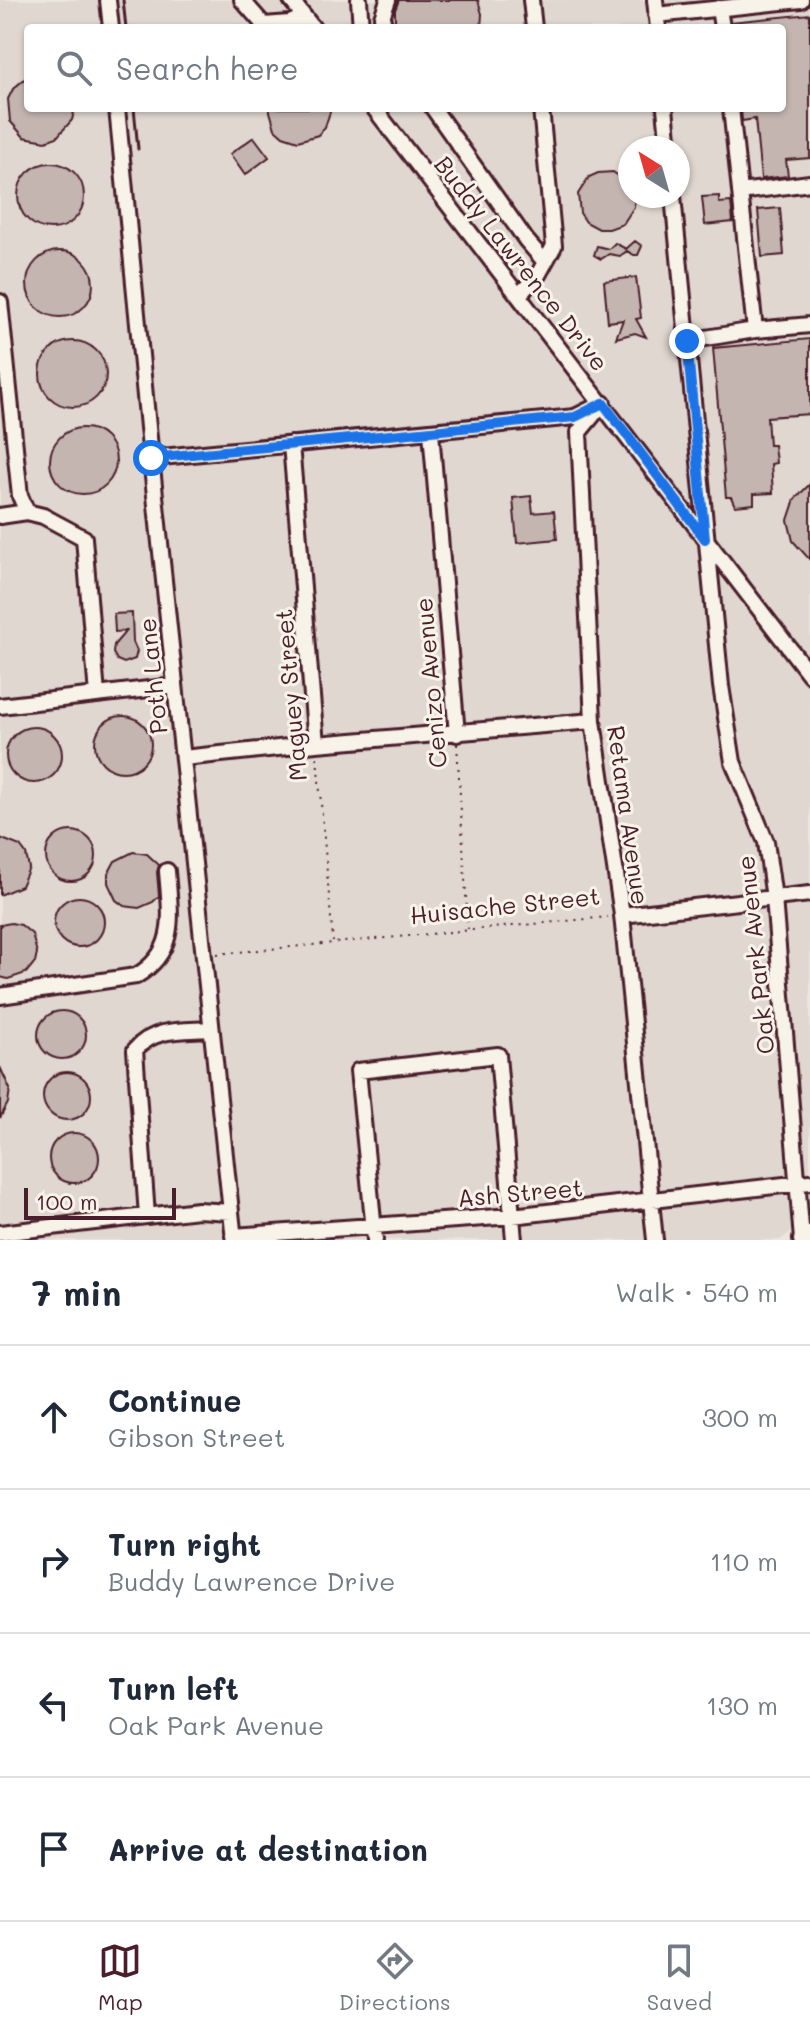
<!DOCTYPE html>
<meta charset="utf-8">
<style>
:root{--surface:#fff;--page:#f2f2f3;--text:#1f2937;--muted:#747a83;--line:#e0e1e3;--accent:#4a1f2b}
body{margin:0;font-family:Mali,sans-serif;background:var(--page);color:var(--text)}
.compass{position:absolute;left:618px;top:136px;width:72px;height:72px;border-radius:50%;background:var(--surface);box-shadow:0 2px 6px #0004;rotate:323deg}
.scale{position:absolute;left:24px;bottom:20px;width:152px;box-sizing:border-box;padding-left:8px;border:4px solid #4a1f2b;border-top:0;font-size:22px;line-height:28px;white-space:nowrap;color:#4a1f2b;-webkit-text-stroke:6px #f7f3e8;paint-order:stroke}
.stop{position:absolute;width:24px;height:24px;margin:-18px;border:6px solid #1a73e8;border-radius:50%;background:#fff}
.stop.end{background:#1a73e8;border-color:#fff;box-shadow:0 2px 8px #0008}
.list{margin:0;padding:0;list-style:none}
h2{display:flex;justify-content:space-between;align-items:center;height:104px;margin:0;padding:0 32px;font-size:34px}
h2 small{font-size:26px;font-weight:400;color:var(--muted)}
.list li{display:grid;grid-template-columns:52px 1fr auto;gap:24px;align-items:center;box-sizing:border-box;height:144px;padding:0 32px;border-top:2px solid var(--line)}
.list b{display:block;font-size:30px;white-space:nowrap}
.list p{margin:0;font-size:26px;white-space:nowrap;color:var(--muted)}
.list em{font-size:26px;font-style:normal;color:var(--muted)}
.icon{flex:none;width:44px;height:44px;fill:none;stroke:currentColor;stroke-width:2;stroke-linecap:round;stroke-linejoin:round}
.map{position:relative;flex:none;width:810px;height:1240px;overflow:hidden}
.search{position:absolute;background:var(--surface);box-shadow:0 2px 6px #0004;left:24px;right:24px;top:24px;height:88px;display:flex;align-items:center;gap:20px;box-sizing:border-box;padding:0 28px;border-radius:8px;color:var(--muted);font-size:30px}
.sheet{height:680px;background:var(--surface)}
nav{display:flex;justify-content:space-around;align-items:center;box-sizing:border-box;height:112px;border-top:2px solid var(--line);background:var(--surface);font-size:22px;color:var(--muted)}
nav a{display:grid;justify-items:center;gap:4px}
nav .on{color:var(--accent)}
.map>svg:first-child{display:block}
</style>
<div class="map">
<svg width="810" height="1240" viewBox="0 0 810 1240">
<rect width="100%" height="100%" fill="#ece6dd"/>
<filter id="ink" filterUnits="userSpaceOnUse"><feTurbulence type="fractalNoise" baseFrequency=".0125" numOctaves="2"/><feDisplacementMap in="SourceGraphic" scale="16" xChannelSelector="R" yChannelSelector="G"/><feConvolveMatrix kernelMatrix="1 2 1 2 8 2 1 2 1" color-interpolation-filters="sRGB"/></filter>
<g filter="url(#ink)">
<path fill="#e0d7d0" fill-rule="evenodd" d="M0 0H810V1218L780 1240H0ZM28 28H782V108H28ZM630 148H678V196H630Z"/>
<path fill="#c4b5b0" stroke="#4a1f2b" stroke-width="2" d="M399 0H478L482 14 481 28H395V10Z
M810 14V158L786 160 788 176 761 179 755 119 742 121 741 108H782V28H732L731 22Z
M28 76V108H75L72 120 57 137 46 141 24 137 10 121 8 99 13 89Z
M269 108H330V112L325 127 318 135 298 141 283 136 275 129Z
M254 137 269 157 245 175 230 154Z
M18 196a33 33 0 1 1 66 0a33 33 0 1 1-66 0Z
M613 172 630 184V196H635L634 207 623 224 609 229H599L586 222 580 213 578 194 589 177 598 173Z
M719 196V203L731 202 733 222 705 225 702 197Z
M780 208 784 255 762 257 758 210Z
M635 241 642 246 638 255H634L627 251 620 256 609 254 601 259 594 255 597 246 609 249 615 243 626 249Z
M27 284a33 33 0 1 1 66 0a33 33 0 1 1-66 0Z
M636 277 641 318 636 319 646 337 635 333 616 338 623 320 608 322 604 281Z
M810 339V414L767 417 769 445H774L776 463 771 464 773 493 754 494V504L735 506 731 497H726L713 348Z
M40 374a33 33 0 1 1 66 0a33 33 0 1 1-66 0Z
M50 461a33 33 0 1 1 66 0a33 33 0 1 1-66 0Z
M810 484V560L793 541 788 520 795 499Z
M531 496 533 513 554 511 557 539 517 543 513 498Z
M132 613 133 642 137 651 135 659 124 663 117 660 113 653 114 645 126 631 115 632 114 614Z
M95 744a28 28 0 1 1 56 0a28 28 0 1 1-56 0Z
M6 755a28 28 0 1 1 56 0a28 28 0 1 1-56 0Z
M46 856a25 25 0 1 1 50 0a25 25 0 1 1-50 0Z
M0 838 20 846 26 854 29 868 21 886 0 895Z
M133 852 147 854 159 865 157 872 159 896 153 902 139 908 124 906 116 900 108 883V874L115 861Z
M54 922a25 25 0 1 1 50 0a25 25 0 1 1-50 0Z
M11 923 21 925 32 934 37 953 35 962 26 973 8 979 0 977V925Z
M38 1035a24 24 0 1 1 48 0a24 24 0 1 1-48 0Z
M0 1067 10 1089 8 1103 0 1118Z
M43 1096a24 24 0 1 1 48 0a24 24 0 1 1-48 0Z
M49 1158a25 25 0 1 1 50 0a25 25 0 1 1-50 0Z"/>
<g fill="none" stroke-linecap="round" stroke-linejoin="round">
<g stroke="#4a1f2b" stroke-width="20">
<path id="minor" d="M108 0 111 28
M242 0 264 25 290 23 304 17
M291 0 313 28
M359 0 361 28
M531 0 534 28
M655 0 658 28
M719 8 722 28
M656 15 801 0
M385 28 382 17 388 0
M117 108 151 458 234 1240
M374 108 810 675
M433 108 526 240 545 262
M665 108 669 148
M731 108 755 330
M740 192 810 183
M673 196 721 686 733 762 766 842 774 898 802 1240
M519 295 538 275 554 246 541 108
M0 302 20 496 27 512 43 516 84 538 97 695
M687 341 755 330 810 325
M603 403 579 432 593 721 622 915 655 1240
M431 432 457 734
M291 444 316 744
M151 458 575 417 599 405
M0 516 27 512
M0 706 175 686
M183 758 316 744 593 721
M622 915 810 894
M0 996 136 976C179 951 170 913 167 871
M147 1216 135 1050C154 1027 184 1031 211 1029
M0 1233 198 1210 231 1212
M233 1236 512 1216 810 1182
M375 1240 358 1071 498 1055 514 1240"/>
</g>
<g stroke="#4a1f2b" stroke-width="24">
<path id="major" d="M803 1240 810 1235"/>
</g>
<path stroke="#4a1f2b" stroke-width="2" stroke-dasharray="2 6" stroke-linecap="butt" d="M457 744 468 929
M317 757 333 942
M217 954 608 917"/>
<use href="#minor" stroke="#f7f3e8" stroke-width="14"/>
<use href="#major" stroke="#f7f3e8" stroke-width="18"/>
<path stroke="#4a1f2b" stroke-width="3" d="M123 0 126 28
M134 108 138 149"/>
</g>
</g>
<g fill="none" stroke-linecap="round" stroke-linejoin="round" filter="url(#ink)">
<path stroke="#1a73e8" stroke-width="10" d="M151 458 575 417 603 403 705 539 687 341"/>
</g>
<g text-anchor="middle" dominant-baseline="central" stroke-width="6" stroke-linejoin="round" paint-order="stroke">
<g font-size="24" fill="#4a1f2b" stroke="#f7f3e8">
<text transform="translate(522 263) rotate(52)">Buddy Lawrence Drive</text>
<text transform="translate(152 676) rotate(-96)">Poth Lane</text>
<text transform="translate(430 683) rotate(-95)">Cenizo Avenue</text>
<text transform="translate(290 695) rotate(-95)">Maguey Street</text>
<text transform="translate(629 815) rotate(82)">Retama Avenue</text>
<text transform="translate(505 905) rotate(-6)">Huisache Street</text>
<text transform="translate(755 955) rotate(-96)">Oak Park Avenue</text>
<text transform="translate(520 1192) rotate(-5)">Ash Street</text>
</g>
</g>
</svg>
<svg class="compass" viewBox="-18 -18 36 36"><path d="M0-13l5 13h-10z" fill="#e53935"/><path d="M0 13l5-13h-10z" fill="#747a83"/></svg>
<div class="scale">100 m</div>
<div class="stop" style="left:151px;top:458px"></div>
<div class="stop end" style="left:687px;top:341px"></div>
<div class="search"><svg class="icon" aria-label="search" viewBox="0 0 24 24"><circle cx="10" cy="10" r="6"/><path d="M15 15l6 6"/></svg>Search here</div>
</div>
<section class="sheet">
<h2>7 min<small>Walk · 540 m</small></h2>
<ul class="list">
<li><svg class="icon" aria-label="ahead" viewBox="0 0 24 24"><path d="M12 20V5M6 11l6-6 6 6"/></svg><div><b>Continue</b><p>Gibson Street</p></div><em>300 m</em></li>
<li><svg class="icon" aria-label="right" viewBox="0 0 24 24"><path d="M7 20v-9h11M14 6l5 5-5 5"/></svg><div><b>Turn right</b><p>Buddy Lawrence Drive</p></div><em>110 m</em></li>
<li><svg class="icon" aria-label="left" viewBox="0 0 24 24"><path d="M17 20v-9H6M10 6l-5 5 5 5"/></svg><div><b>Turn left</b><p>Oak Park Avenue</p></div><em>130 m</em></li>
<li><svg class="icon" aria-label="arrive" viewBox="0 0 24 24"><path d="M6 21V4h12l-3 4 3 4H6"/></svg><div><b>Arrive at destination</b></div></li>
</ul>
</section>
<nav>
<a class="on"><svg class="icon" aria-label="map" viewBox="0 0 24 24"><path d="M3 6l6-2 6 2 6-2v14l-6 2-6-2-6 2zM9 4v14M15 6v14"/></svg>Map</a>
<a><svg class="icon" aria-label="directions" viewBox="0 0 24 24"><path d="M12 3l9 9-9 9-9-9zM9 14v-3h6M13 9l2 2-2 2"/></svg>Directions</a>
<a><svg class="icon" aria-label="saved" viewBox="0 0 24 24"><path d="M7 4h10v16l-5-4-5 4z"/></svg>Saved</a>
</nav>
